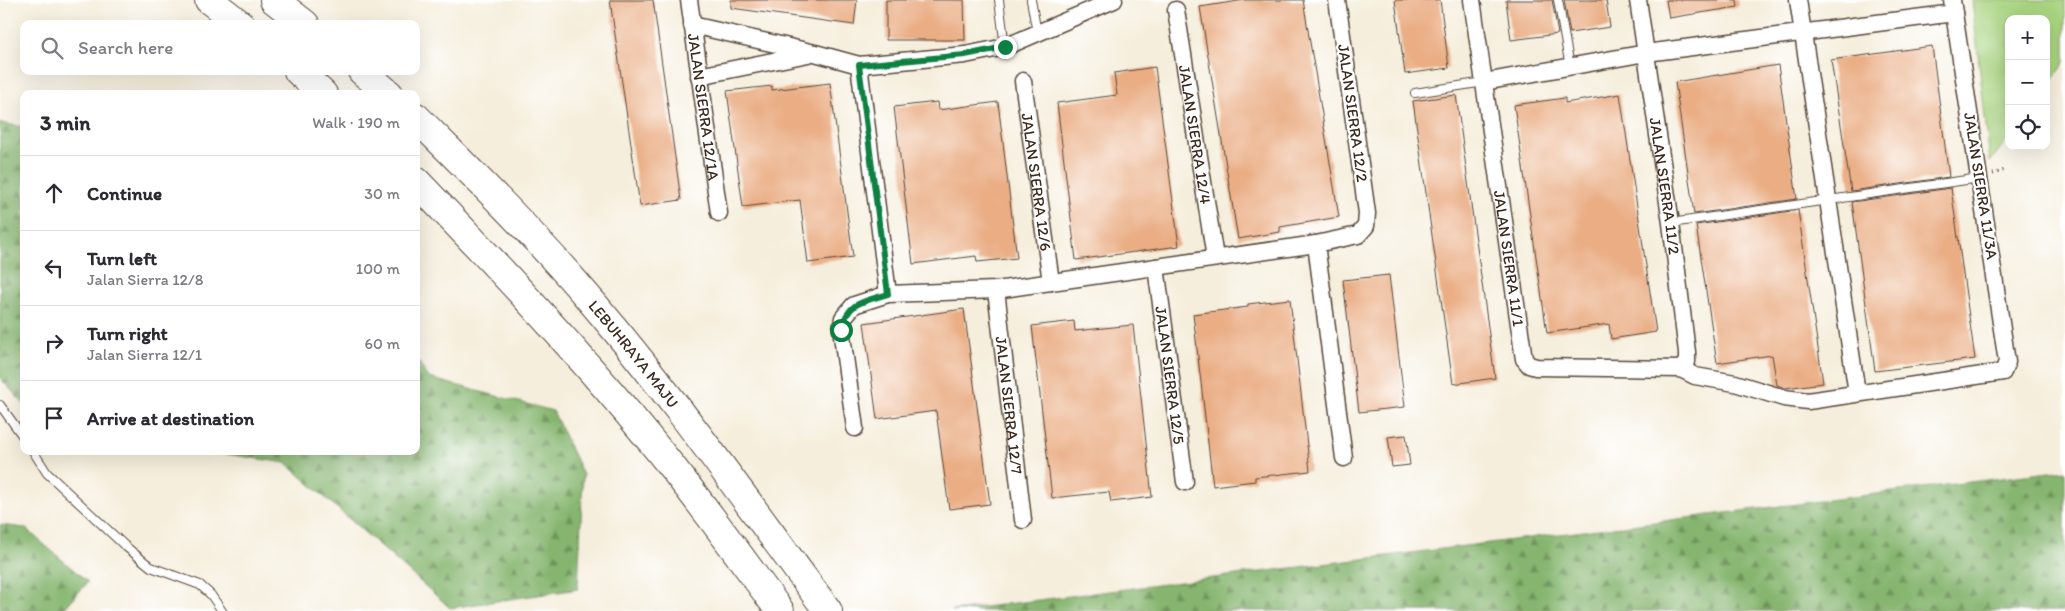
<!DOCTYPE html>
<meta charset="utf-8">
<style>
:root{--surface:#fff;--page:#f7f7f7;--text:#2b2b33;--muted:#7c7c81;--line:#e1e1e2}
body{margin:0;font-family:Itim,sans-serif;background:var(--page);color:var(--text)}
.controls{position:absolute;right:15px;top:15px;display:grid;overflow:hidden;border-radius:10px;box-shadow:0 5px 20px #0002}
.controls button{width:45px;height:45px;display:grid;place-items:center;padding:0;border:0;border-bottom:1px solid var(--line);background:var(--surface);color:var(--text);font:25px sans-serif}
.stop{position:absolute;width:15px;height:15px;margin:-11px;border:4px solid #0b8043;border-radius:50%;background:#fff}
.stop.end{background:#0b8043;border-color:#fff;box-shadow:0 1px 5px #0008}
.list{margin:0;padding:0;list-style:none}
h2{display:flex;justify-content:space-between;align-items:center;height:65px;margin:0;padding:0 20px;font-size:21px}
h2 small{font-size:16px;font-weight:400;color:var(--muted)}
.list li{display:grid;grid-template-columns:32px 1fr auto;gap:15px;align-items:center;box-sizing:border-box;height:75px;padding:0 20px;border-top:1px solid var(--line)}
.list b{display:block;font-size:19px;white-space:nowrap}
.list p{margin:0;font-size:16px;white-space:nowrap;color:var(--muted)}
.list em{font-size:16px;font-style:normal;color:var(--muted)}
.icon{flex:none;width:28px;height:28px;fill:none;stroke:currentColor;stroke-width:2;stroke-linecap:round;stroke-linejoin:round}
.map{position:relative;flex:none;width:2065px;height:611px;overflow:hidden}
.search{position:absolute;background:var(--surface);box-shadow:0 5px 20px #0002;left:20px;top:20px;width:400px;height:55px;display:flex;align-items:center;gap:12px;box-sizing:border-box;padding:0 18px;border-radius:10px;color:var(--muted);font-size:19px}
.panel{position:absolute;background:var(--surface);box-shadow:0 5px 20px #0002;left:20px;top:90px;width:400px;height:365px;border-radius:10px}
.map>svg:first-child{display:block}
</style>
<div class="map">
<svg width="2065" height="611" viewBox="0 0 2065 611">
<defs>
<pattern id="forest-firs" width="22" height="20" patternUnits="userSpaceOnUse" patternTransform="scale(1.25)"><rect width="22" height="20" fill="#85b56e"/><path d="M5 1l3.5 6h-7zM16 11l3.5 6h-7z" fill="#6e935a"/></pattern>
</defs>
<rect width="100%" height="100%" fill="#fff"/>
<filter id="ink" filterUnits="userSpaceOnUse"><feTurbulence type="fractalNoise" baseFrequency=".02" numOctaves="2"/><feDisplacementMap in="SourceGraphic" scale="10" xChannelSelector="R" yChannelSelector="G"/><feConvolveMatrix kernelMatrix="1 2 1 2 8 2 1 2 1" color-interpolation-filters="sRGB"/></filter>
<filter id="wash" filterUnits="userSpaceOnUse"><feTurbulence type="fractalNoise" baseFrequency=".0096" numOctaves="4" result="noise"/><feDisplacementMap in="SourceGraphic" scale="20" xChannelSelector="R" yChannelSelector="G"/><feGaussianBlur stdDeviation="1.12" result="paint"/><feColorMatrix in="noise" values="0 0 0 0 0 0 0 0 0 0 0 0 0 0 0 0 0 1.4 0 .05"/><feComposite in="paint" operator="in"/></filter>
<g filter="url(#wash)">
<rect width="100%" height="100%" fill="#f5eedc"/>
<path fill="#a7d37f" stroke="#717e4e" d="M1972 0H2065V62L2046 87V19H2009V137L1990 162Z"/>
<path fill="url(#forest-firs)" stroke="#607046" d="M0 123 24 127V404L0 378Z
M416 358 429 378 553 411 583 475 578 589 450 608 286 463 206 451H416Z
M2065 470V611H952Z
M0 525 25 528 88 582 62 611H0Z"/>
<g id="blocks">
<path fill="#eaad84" d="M610 0H653L681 200 640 206Z
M731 0H857L854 25 731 8Z
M886 0H964L965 40H886Z
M1245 0H1303L1339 217 1280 227V232L1238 239 1200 7Z
M1395 0H1440L1449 68 1405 74Z
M1506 0H1552L1558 34 1511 40Z
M1564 0H1606L1610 27 1570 33Z
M1666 0H1737L1738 7 1669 18Z
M1932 46 1949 177 1851 191 1831 60Z
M1778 65 1797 199 1694 214 1675 82Z
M1155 67 1179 246 1076 260 1057 103 1117 95 1114 73Z
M830 83 853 257 808 263 800 200 743 207 727 91 772 86V90Z
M1620 94 1656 332 1611 339 1609 324 1547 333 1514 105 1565 98V103Z
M1456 95 1495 378 1453 384 1413 101Z
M937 102 938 110 998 102 1017 258 977 262 976 256 913 264 894 107Z
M1951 188 1975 359 1875 371 1852 202Z
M1798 210 1823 383 1785 388 1777 385 1772 355 1717 363 1696 225Z
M1389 275 1405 407 1359 412 1343 280Z
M1290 299 1310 471 1255 477V481L1213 486 1193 314 1248 307V304Z
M964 309 990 504 949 509 936 411 877 419 864 323Z
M1074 321 1075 331 1133 325 1152 497 1111 502 1109 492 1052 498 1032 326Z
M1406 435 1410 465 1392 467 1388 437Z"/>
</g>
</g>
<g filter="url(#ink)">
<use href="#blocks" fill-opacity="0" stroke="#57473a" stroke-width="1"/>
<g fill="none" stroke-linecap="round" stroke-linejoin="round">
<g stroke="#57473a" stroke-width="10">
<path id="lane" d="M999 0 1005 47
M1031 0 1037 33
M1558 0 1570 67
M1415 93 1484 82
M1671 223 1980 178
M0 405 24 438
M33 451 47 473 125 546 151 567 200 585 211 595 222 611"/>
</g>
<g stroke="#57473a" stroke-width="19">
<g id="street">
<path id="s1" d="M689 0 719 213"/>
<path id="s2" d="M1472 0 1524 359 1529 365 1536 367 1681 369 1695 376 1735 383 1784 398 1808 401 2003 372 2007 362 2005 349 1952 0"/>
<path id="s3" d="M1638 0 1671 223 1687 352V362L1681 369"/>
<path d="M1798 0 1857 393"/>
<path id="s4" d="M1176 10 1215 258"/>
<path d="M692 25 815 53 859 65 965 55 1005 47 1114 0"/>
<path d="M859 65 888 294"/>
<path d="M699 76 808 54"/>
<path id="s5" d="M1023 81 1051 282"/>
<path d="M1484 82 1646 53 1954 13"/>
<path d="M1316 244 1344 458"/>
<path id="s6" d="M1156 267 1185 482"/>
<path id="s7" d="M996 290 1023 520"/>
<path d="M855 428 841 329 843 318 854 305 888 294 996 290 1316 244 1358 235 1366 226 1367 213 1337 0"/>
</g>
</g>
<g stroke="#57473a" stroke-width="30">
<g id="highway">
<path d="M209 0 240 24"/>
<path d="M274 0 305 24"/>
<path d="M298 71 323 94"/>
<path d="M362 71 389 94"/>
<path id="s8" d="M416 117C474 175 533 233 586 295 673 396 749 505 828 611"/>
<path d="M416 181C510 279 604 379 687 486 719 527 749 569 780 611"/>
</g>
</g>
<path stroke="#57473a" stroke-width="3" stroke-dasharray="1 4" stroke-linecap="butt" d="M1993 174 2005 170"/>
<use href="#lane" stroke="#fff" stroke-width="8"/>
<use href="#street" stroke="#fff" stroke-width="16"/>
<use href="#highway" stroke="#fff" stroke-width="28"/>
</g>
</g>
<g fill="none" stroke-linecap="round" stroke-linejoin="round" filter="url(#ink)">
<path stroke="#0b8043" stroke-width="6" d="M841 330C848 301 863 302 888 294L859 65 965 55 1005 47"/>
</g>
<g text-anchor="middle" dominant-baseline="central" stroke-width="4.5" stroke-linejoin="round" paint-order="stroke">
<g font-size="16" fill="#3b2a1e" stroke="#fff">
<text stroke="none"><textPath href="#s1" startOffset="108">JALAN SIERRA 12/1A</textPath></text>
<text transform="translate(1353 113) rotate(82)">JALAN SIERRA 12/2</text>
<text stroke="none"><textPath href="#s4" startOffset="126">JALAN SIERRA 12/4</textPath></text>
<text stroke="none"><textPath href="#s5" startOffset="102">JALAN SIERRA 12/6</textPath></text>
<text stroke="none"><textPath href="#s3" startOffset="188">JALAN SIERRA 11/2</textPath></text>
<text transform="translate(1981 186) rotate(81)">JALAN SIERRA 11/3A</text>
<text stroke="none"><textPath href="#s2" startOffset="261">JALAN SIERRA 11/1</textPath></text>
<text stroke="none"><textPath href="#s8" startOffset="322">LEBUHRAYA MAJU</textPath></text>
<text stroke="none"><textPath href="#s6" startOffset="109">JALAN SIERRA 12/5</textPath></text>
<text stroke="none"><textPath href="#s7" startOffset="116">JALAN SIERRA 12/7</textPath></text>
</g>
</g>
</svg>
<div class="controls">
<button>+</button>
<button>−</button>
<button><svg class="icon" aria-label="locate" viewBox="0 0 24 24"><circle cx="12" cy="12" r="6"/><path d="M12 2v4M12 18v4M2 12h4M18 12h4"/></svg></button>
</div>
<div class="stop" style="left:841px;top:330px"></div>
<div class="stop end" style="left:1005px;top:47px"></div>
<div class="search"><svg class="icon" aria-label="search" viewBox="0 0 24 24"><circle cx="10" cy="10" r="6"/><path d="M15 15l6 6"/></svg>Search here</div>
<section class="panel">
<h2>3 min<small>Walk · 190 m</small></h2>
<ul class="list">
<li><svg class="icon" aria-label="ahead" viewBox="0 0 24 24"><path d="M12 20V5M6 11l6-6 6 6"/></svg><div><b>Continue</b></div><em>30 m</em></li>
<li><svg class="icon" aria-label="left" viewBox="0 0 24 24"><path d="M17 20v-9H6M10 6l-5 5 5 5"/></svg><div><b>Turn left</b><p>Jalan Sierra 12/8</p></div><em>100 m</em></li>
<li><svg class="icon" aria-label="right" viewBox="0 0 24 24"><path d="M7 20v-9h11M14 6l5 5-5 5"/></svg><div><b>Turn right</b><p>Jalan Sierra 12/1</p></div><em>60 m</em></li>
<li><svg class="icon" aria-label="arrive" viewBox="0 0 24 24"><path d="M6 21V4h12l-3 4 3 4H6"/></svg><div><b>Arrive at destination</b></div></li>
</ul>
</section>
</div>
